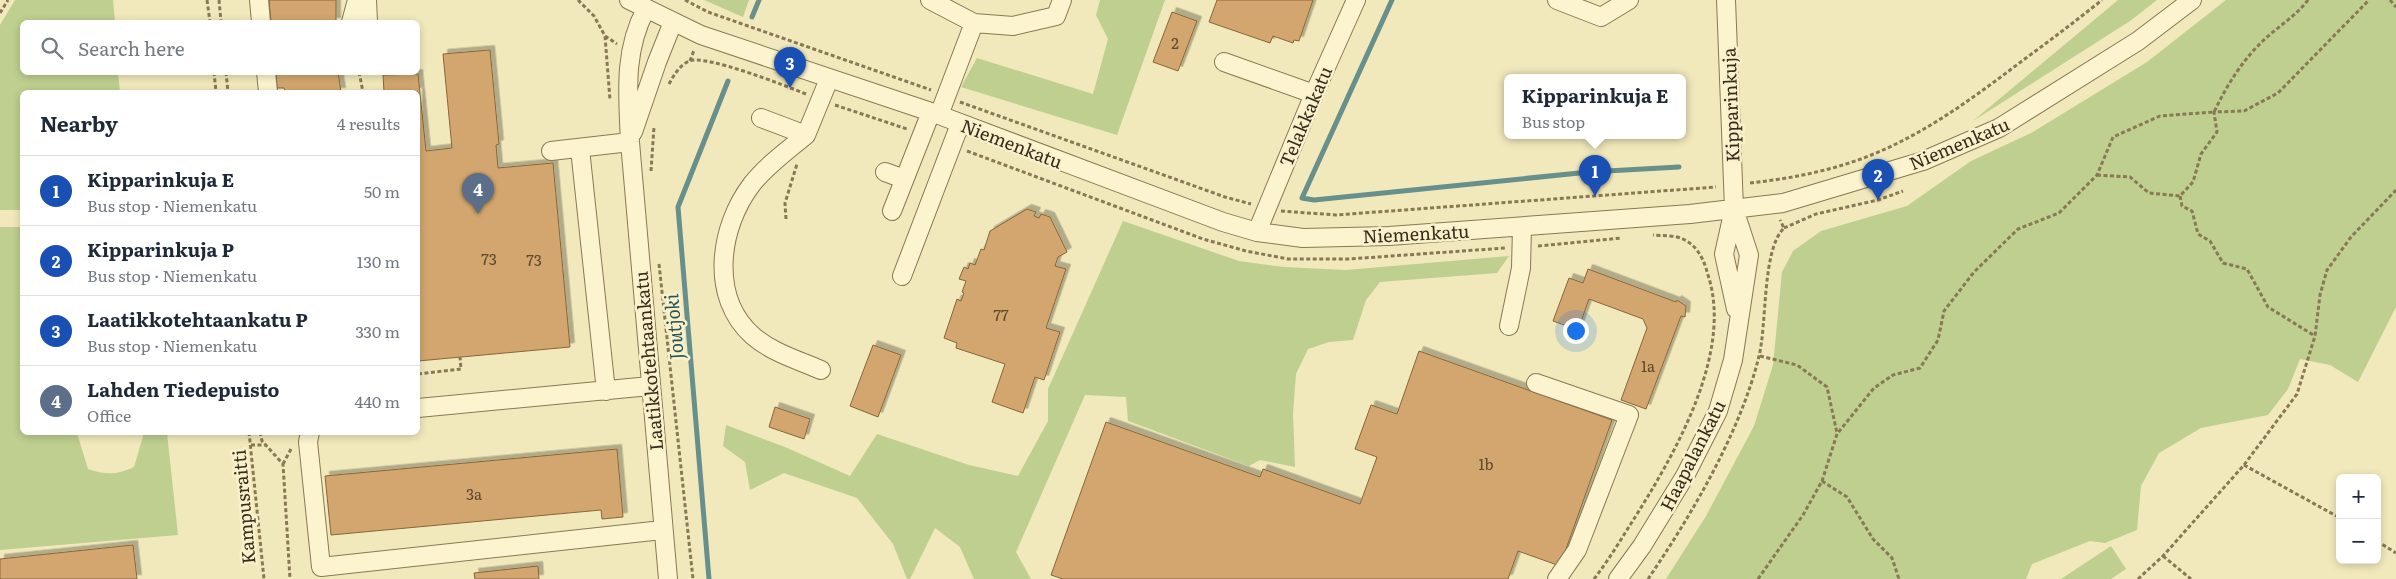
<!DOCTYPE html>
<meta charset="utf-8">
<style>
:root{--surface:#fff;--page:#f2f2f3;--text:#1f2937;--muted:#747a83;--line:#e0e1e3;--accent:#1a73e8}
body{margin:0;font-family:Literata,serif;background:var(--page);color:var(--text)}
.controls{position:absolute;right:15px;bottom:15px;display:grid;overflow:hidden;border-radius:8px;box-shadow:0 2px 8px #0003}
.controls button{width:45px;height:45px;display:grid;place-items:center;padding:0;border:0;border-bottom:1px solid var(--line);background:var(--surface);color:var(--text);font:25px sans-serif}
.you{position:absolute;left:1575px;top:330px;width:18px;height:18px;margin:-12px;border:4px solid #fff;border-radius:50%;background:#1a73e8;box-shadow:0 0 0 8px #1a73e833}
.badge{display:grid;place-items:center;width:32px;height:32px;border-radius:50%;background:var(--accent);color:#fff;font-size:16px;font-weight:700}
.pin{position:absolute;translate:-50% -41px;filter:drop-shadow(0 1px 2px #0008)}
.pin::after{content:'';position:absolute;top:26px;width:18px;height:15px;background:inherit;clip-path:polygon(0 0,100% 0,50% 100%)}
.popup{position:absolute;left:1504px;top:74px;width:182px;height:65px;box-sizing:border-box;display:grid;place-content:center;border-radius:8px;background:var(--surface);filter:drop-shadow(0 1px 4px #0005);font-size:16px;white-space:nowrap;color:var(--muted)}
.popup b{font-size:19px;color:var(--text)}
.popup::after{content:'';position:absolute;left:50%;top:100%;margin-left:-10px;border:10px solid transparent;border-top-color:var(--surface)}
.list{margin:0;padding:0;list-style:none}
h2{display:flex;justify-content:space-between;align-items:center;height:65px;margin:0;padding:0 20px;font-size:21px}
h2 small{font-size:16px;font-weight:400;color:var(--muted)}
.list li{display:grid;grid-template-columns:32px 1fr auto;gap:15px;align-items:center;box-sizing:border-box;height:70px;padding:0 20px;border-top:1px solid var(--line)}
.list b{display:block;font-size:19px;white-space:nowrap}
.list p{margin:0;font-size:16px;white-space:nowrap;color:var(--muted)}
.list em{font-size:16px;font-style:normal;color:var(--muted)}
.icon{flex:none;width:28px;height:28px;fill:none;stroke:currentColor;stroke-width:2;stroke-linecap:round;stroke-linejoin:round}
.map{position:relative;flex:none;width:2396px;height:579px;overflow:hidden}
.search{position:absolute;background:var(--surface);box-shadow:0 2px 8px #0003;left:20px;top:20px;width:400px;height:55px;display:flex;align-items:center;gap:12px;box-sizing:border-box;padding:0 18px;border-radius:8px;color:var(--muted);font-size:19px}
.panel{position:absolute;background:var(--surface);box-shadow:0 2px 8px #0003;left:20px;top:90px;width:400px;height:345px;border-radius:8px}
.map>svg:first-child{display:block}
</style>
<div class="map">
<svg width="2396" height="579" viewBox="0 0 2396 579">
<defs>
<filter id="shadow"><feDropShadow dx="4.5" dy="-4.5" stdDeviation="0" flood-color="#0004"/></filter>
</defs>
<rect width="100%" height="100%" fill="#f1e9bb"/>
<path fill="#becf8f" d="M15 0H113L115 22H22V72L118 73 120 92H22V210H0V25Z
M704 0H749L743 17Z
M1100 0H1165L1117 135 961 87 977 58 1093 94 1108 39 1096 15Z
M2118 0H2157L2130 21 1973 121Z
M2226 0H2396V307L2358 382 2330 365 2300 359 2288 389 2268 415 2201 428 2159 453 2141 486 2137 530 2105 543 2090 541 2032 564 2026 579H1666L1706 516 1754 426 1773 365 1782 272 1793 251 1821 231 1907 206 1971 161 2031 133 2147 62Z
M1123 221 1239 261 1284 267 1346 270 1509 256 1497 273 1380 282 1366 300 1353 340 1329 342 1308 349 1296 374 1293 413 1295 467 1260 460 1249 466 1128 421 1126 397 1085 395 1016 552 1031 579H974L960 547 935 528 910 579H907L893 544 857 498 784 473 750 490 745 462 723 446 726 425 785 447 850 476 877 434 969 465 1018 476 1048 421V389Z
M0 227H22V432L77 433 88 469C105 475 117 475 134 467L144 433H167L178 535 0 550Z
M2111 546 2126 569 2111 579H2061Z"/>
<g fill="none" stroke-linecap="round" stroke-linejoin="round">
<path stroke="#678f8b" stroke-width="5" d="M1392 0 1302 198 1314 200 1589 172 1679 167
M752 17 759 0
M709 579 678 207 728 81"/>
</g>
<path fill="#d2a66e" stroke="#896538" filter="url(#shadow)" d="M269 0H336V22H271Z
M1217 0H1313L1299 41 1294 40 1293 43 1273 36 1270 43 1209 22Z
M1172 12 1197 21 1178 71 1153 62Z
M490 50 499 144 496 145 498 168 553 163 570 347 418 361V92H384L383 75 418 74 426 151 452 148 443 54Z
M276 72H338L341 92H285L284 88H277Z
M1027 209 1036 212 1034 216 1039 218 1041 214 1050 217 1067 252 1058 257 1055 266 1066 269 1046 328 1060 332 1044 380 1035 377 1023 413 992 402 1005 364 956 348 957 343 944 338 957 299 961 301 964 293 962 292 966 281 959 279 964 267 968 269 970 263 975 265 981 249 984 250 990 231Z
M1588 269 1676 302 1677 300 1686 306 1685 317 1681 316 1646 409 1621 400 1647 328 1643 319 1589 299 1578 330 1553 321 1569 278 1583 283Z
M873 345 901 355 878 417 850 406Z
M1419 351 1612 420 1560 566 1518 551 1508 579H1063L1051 575 1106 422 1260 477 1263 469 1360 504 1377 457 1355 449 1371 405 1397 414Z
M775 407 810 419 804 439 769 427Z
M617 449 623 517 602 519 601 510 331 535 325 476Z
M133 545 137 579H0V559Z
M538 566 539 579H475L474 573Z"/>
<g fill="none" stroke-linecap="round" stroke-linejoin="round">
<g stroke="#897854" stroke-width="20">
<path id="minor" d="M259 0 261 22
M367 0 368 22
M629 0 701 35 931 112 1223 222 1257 232 1303 238 1389 236 1690 214 1783 203 1923 161 1999 128 2138 41 2192 0
M930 0 974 23 1013 26 1056 16 1062 0
M1557 0 1601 17 1629 0
M1726 0 1734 209 1724 254 1736 309
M646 9C623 51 628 96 630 142L668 579
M351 22 357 0
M1224 62 1314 94
M266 72 268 92
M939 115 974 23
M761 118 806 135 829 79
M633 132 657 62 673 22
M806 135C788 150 767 165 752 184 719 227 709 297 753 336 773 353 798 360 821 370
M580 149 606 391
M551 151 630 142
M885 172 904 179
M892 211 931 112
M1257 232 1314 94 1356 0
M902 276 960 124
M1509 326 1521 268 1522 227
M1536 383 1629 415 1577 550 1557 579
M418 408 650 386
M310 432 308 442 321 567 662 530
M1618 579 1642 546 1685 476 1718 411 1733 360 1749 255 1734 209"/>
</g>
<path stroke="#897854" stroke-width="3" stroke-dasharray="4 2.5" stroke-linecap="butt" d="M207 0 210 22
M219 0 221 22
M578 0 594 16 605 36 610 100
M685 0 708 12 931 90
M2390 0 2396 7
M0 13 8 0
M605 36 617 44
M690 61 694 50
M214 72 216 92
M226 72 228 92
M359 72 363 92
M669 84C674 75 679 66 689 61 705 54 786 86 806 94
M960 102 1225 197 1251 204
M835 105 907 129
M967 151 1203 239 1246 251 1288 259H1349L1505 248
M651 171 654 127
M2097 175 2130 177 2149 193 2180 196 2193 182 2201 154 2217 132 2214 112 2244 111 2278 93 2369 0
M1750 183C1795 178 1841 169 1883 150 1935 127 1981 92 2026 58 2052 39 2077 20 2102 0
M2180 196 2182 206 2192 211 2198 234 2210 241 2223 263 2247 269 2268 307 2315 336
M1281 211 1336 215 1716 187
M786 219 785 203 797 164
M1784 228 1816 214 1878 200 1903 191
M1538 246 1622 238
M659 264 693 579
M1760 356 1797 365 1827 387 1837 433
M418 374 461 369 460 357
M249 432 264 579
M260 432 262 441 283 464 290 579
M251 445H265
M283 464 291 449
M2244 465 2340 518
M1822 481 1847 497 1873 539 1892 558 1899 579
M2377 541 2396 553
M2163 556 2191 579
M1594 579C1608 561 1620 541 1632 522 1673 457 1734 354 1708 275 1704 260 1698 246 1683 239 1675 235 1662 236 1653 235
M1648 579C1691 516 1741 431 1759 356 1767 325 1762 249 1784 228L1780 220
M1758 579 1803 515 1822 481 1837 434 1874 388 1893 375 1920 368 1938 340 1944 311 1974 272 2018 229 2059 213 2097 175 2113 137 2160 116 2214 112C2227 85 2243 59 2265 39 2280 25 2296 16 2308 0
M2138 579 2163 556 2244 465 2297 394 2315 336 2320 295 2327 270 2351 237 2396 190"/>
<use href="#minor" stroke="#fbf4cf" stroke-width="18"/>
</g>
<g text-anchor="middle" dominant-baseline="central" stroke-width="5" stroke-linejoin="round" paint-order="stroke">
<g font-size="15" fill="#5e4a2f">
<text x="1175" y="42">2</text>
<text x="489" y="258">73</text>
<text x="534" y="259">73</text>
<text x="1001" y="314">77</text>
<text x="1648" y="365">1a</text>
<text x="1486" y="463">1b</text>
<text x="474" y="493">3a</text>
</g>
<g font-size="18" fill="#372c1a" stroke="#f8f1cb">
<text transform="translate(1730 105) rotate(-92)">Kipparinkuja</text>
<text transform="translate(1305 116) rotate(-67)">Telakkakatu</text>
<text transform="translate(1012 143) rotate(21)">Niemenkatu</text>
<text transform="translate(1959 143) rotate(-23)">Niemenkatu</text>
<text transform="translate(1416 233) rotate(-3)">Niemenkatu</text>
<text transform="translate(648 361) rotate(-95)">Laatikkotehtaankatu</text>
<text transform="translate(1692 455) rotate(-63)">Haapalankatu</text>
<text transform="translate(243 507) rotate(-95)">Kampusraitti</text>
</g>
<g font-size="19" font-style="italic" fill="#285458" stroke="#f8f1cb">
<text transform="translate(673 327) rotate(-95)">Joutjoki</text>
</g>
</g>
</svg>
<div class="controls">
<button>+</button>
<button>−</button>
</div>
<div class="you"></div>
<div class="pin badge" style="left:1595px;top:196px;background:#1a4fb4">1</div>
<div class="popup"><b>Kipparinkuja E</b>Bus stop</div>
<div class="pin badge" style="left:1878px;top:200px;background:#1a4fb4">2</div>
<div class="pin badge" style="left:790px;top:88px;background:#1a4fb4">3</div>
<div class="pin badge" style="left:478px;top:214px;background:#5c6f8a">4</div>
<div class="search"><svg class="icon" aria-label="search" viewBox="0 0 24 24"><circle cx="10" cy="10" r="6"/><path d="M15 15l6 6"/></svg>Search here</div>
<section class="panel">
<h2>Nearby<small>4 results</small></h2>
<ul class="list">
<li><span class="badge" style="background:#1a4fb4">1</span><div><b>Kipparinkuja E</b><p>Bus stop · Niemenkatu</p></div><em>50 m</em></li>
<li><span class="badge" style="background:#1a4fb4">2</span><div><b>Kipparinkuja P</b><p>Bus stop · Niemenkatu</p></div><em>130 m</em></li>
<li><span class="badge" style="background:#1a4fb4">3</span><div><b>Laatikkotehtaankatu P</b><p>Bus stop · Niemenkatu</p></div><em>330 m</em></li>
<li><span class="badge" style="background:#5c6f8a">4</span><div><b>Lahden Tiedepuisto</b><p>Office</p></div><em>440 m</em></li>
</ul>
</section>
</div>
